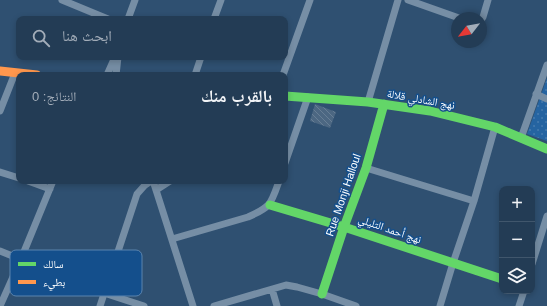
<!DOCTYPE html>
<html lang="ar">
<meta charset="utf-8">
<style>
:root{--surface:#233c55;--page:#2b435b;--text:#f1f3f6;--muted:#a3adb9;--line:#40566c}
body{margin:0;font-family:Arial,"Noto Naskh Arabic",sans-serif;background:var(--page);color:var(--text);direction:rtl}
.controls{position:absolute;right:12px;bottom:12px;display:grid;overflow:hidden;border-radius:8px;box-shadow:0 2px 6px #0003}
.controls button{width:36px;height:36px;display:grid;place-items:center;padding:0;border:0;border-bottom:1px solid var(--line);background:var(--surface);color:var(--text);font:20px sans-serif}
.compass{position:absolute;left:451px;top:12px;width:36px;height:36px;border-radius:50%;background:var(--surface);box-shadow:0 2px 6px #0003;rotate:239deg}
.list{margin:0;padding:0;list-style:none}
h2{display:flex;justify-content:space-between;align-items:center;height:52px;margin:0;padding:0 16px;font-size:17px}
h2 small{font-size:13px;font-weight:400;color:var(--muted)}
.icon{flex:none;width:22px;height:22px;fill:none;stroke:currentColor;stroke-width:2;stroke-linecap:round;stroke-linejoin:round}
.map{position:relative;flex:none;width:547px;height:306px;overflow:hidden;direction:ltr}
.search{position:absolute;background:var(--surface);box-shadow:0 2px 6px #0003;left:16px;top:16px;width:272px;height:44px;display:flex;align-items:center;gap:10px;box-sizing:border-box;padding:0 14px;border-radius:8px;color:var(--muted);font-size:15px}
.panel{position:absolute;background:var(--surface);box-shadow:0 2px 6px #0003;left:16px;top:72px;width:272px;height:112px;border-radius:8px;direction:rtl}
.map>svg:first-child{display:block}
</style>
<div class="map">
<svg width="547" height="306" viewBox="0 0 547 306">
<defs>
<pattern id="green-dots" width="8" height="8" patternUnits="userSpaceOnUse"><rect width="8" height="8" fill="#2564a1"/><path d="M2 2h.1M6 6h.1" fill="none" stroke="#467baf" stroke-width="1.8" stroke-linecap="round"/></pattern>
<pattern id="building-back-hatch" width="6" height="6" patternUnits="userSpaceOnUse"><rect width="6" height="6" fill="#4c6782"/><path d="M-1 5l2 2M0 0l6 6M5-1l2 2" fill="none" stroke="#677e95"/></pattern>
</defs>
<rect width="100%" height="100%" fill="#2f5071"/>
<path fill="url(#green-dots)" d="M547 78V141L527 134Z"/>
<path fill="url(#building-back-hatch)" d="M315 104 336 112 330 128 310 121Z"/>
<g fill="none" stroke-linecap="round" stroke-linejoin="round">
<path stroke="#768ea5" stroke-width="7" d="M62 0 108 19
M408 0 459 18
M128 19 135 0
M214 19 221 0
M481 20 483 17 488 0
M107 75 115 57
M116 75 118 57
M195 75 201 57
M283 75 310 0
M536 94 547 99
M368 102 398 0
M0 111 15 73
M521 138 547 65
M285 163 308 97
M366 168 474 201
M0 172 19 178
M28 181 50 189
M153 181 156 190 193 306
M156 190 170 181
M172 239 248 217C271 207 271 204 279 181
M0 251 104 293 144 306
M532 264 547 216
M272 289 277 306
M0 306 21 259 53 181
M100 306 137 194 145 185 151 181
M214 306 286 285 297 287 322 294 356 306
M440 306 453 263 474 201 495 127
M519 306 524 291"/>
<path stroke="#63d668" stroke-width="9" d="M285 96 368 102 430 111 495 127 547 149
M270 205 344 227 502 279
M322 294 344 227 366 168 384 104"/>
<path stroke="#ff974d" stroke-width="9" d="M0 71 37 75"/>
</g>
<g text-anchor="middle" dominant-baseline="central" stroke-width="3" stroke-linejoin="round" paint-order="stroke">
<g font-size="11" fill="#fff" stroke="#144f8c">
<text transform="translate(421 99) rotate(10)">نهج الشادلي قلالة</text>
<text transform="translate(343 195) rotate(-71)">Rue Monji Halloul</text>
<text transform="translate(390 229) rotate(19)">نهج أحمد التليلي</text>
</g>
</g>
<rect x="10" y="250" width="132" height="46" rx="6" fill="#144f8c" stroke="#5a84ae" stroke-width="1"/>
<rect x="18" y="262" width="18" height="4" fill="#63d668"/>
<rect x="18" y="280" width="18" height="4" fill="#ff974d"/>
<g font-size="11" fill="#fff">
<text x="43" y="268">سالك</text>
<text x="43" y="286">بطيء</text>
</g>
</svg>
<div class="controls">
<button>+</button>
<button>−</button>
<button><svg class="icon" aria-label="layers" viewBox="0 0 24 24"><path d="M12 4l9 5-9 5-9-5zM3 14l9 5 9-5"/></svg></button>
</div>
<svg class="compass" viewBox="-18 -18 36 36"><path d="M0-13l5 13h-10z" fill="#e53935"/><path d="M0 13l5-13h-10z" fill="#a3adb9"/></svg>
<div class="search"><svg class="icon" aria-label="search" viewBox="0 0 24 24"><circle cx="10" cy="10" r="6"/><path d="M15 15l6 6"/></svg>ابحث هنا</div>
<section class="panel">
<h2>بالقرب منك<small>النتائج: 0</small></h2>
<ul class="list">
</ul>
</section>
</div>
